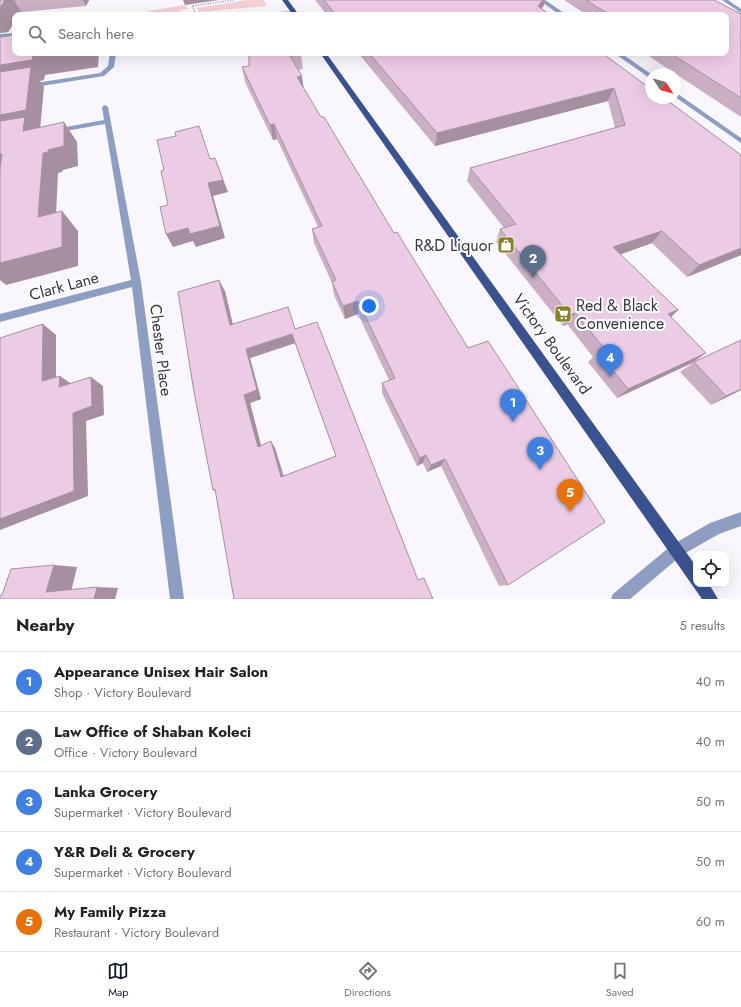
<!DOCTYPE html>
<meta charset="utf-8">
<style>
:root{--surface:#fff;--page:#f6f6f6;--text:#222;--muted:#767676;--line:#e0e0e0;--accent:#111827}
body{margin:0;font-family:Jost,sans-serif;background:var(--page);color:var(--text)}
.controls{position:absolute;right:12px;bottom:12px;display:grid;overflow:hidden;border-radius:8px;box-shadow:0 4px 16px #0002}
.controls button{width:36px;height:36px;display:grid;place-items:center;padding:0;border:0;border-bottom:1px solid var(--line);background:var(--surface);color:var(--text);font:20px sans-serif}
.compass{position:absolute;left:645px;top:68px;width:36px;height:36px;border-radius:50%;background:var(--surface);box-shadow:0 4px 16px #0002;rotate:126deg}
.you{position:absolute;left:369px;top:306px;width:14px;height:14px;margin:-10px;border:3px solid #fff;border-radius:50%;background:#1a73e8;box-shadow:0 0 0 6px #1a73e833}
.badge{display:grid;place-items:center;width:26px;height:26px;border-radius:50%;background:var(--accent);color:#fff;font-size:13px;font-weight:700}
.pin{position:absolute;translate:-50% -33px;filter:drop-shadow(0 1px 2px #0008)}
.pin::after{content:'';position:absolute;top:21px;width:14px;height:12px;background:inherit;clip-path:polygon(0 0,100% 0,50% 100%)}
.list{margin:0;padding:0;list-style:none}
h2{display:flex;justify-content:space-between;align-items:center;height:52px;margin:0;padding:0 16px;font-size:17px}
h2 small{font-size:13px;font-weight:400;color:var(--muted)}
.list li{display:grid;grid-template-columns:26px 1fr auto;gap:12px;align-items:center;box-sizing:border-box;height:60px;padding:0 16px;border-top:1px solid var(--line)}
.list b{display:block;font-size:15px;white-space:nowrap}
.list p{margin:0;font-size:13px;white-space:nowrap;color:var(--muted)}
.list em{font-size:13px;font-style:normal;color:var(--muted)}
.icon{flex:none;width:22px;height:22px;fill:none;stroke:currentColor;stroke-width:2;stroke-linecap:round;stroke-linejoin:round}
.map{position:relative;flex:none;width:741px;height:599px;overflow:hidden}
.search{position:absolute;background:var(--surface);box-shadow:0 4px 16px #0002;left:12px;right:12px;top:12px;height:44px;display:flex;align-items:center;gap:10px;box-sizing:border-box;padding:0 14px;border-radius:8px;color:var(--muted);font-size:15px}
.sheet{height:352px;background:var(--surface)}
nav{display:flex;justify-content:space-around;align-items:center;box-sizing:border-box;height:56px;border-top:1px solid var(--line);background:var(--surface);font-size:11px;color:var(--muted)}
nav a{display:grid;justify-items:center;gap:2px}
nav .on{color:var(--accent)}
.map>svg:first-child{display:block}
</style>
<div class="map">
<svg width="741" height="599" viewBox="0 0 741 599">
<rect width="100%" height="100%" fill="#f9f6fe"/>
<path fill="#f6cfd6" d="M247 0H264L267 6 199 12 197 8Z
M185 5 188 9 181 10 179 12 182 14 146 15 149 11Z"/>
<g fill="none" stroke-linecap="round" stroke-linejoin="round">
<path stroke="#9d99a4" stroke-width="1.5" stroke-dasharray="1 1.5" stroke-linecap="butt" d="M196 14 192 6 234 0"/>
<path fill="#8e9ec2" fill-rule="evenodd" d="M539 0H545L567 15H560Z
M722 0H728L741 9V13Z
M296 11V13L294 14 257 15 260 13Z
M15 33V37L0 38V34Z
M110 53H116L114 67 104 76 29 88 26 86 29 84 100 73 108 66Z
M614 53H621L651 74V79Z
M675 92 741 138V143L675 97Z
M105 105 108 107 141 282 184 599H170L132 287 0 322V314L131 280 105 124 55 133 51 131 55 129 104 120 102 107Z
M741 512V526L719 534 682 555 630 599H611L613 594 672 545 710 523Z"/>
<path fill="#3a5290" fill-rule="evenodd" d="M282 0H288L299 15H293Z
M320 53H326L696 566V584H709L718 599H702Z"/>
</g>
<path fill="#cbafc5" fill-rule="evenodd" d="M0 0H89L86 6 21 12 19 15H15V21L8 32 0 33Z
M315 0H545L544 5 542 9 550 15H327Z
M564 0H714L741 14V117L644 53H726V15H587Z
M249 53 301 55 303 69 298 70 303 88 508 585 499 586 441 466 427 472 423 463 417 466 382 393V383L389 380 358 314 345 319 334 295 332 283 314 243 312 229 318 227 277 139 273 140 245 82 242 67 249 66Z
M358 53H602L741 255 687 277 652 243 620 254 678 310 671 317 706 353 692 363 617 398 588 362 593 357 567 324 563 326 496 242 500 229 504 228 467 181 470 168 615 128 608 101 435 146Z
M225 291 233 324 295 329 418 580 433 599 213 490ZM295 343 336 456 284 476 275 448 261 445 250 403 261 399 250 358Z
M741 340V390L711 405 680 372 694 362Z"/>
<path fill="#a58fa0" d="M5 0H14L21 12 19 15H15V21L8 32 0 33V8Z
M83 0H89L86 6Z
M183 0H219L185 5Z
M543 0H545L544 5 537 15 538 6Z
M52 53H99L98 67 45 75 44 80 40 81 44 87 40 130 0 137V65L33 56Z
M302 76 304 91 297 77Z
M614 88 608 101 435 146 437 133Z
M64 122 77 142 78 166 63 170 62 172 58 173 55 236 38 217 43 153 48 150Z
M274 124 277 139 273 140 270 125Z
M0 154H2L0 178Z
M215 158 228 192 213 196 225 238 196 247 193 241 173 247 166 234 208 183Z
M62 211 78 231V266L6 285 0 280V263Z
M662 231 652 243 605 260 613 247Z
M741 248V255L687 277 699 265Z
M219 280 225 291 235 335 230 325Z
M358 301V314L345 319 343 306Z
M678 310 666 322 668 314Z
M575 313 567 324 563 326 570 315Z
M43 324 56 335V391L42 381Z
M292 334 295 343 250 358 261 399 250 403 263 453 258 447 244 395 246 349Z
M706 353 692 363 617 398 628 389Z
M60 376 73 385 59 387Z
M91 377 103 386 104 415 86 421 88 496 0 530V519L73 413Z
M741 389V390L711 405 726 396Z
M271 441 275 448 285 482 281 477Z
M426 455 423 463 417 466 420 458Z
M445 459 441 466 427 472 431 465Z
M54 565 77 567 71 592H46Z
M97 587 118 588 115 599H94Z"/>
<path fill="#eccce5" stroke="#a58fa0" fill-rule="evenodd" d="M0 0H5L0 8Z
M324 0H543L538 6 550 15H336Z
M586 0H714L741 14V98L670 53H726V15H610Z
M15 35V53H52L33 56 32 60 0 65V37Z
M249 53H300L301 55 290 56 302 76 297 77 321 117H324L394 233 397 232 468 348 488 341 605 522 508 585 445 459 431 465 426 455 420 458 382 383 395 378 358 301 343 306 332 282 336 280 312 229 322 226 274 124 270 125 242 67 249 66Z
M369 53H602L651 89V98H664L741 155V248L699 265 662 231 613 247 678 310 668 314 706 353 628 389 598 352 605 349 575 313 570 315 500 229 516 224 470 168 625 125 614 88 437 133Z
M31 67 26 110 0 115V72Z
M25 117 23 131 64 122V146L48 150V152L43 153 38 217 62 211V247L0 263V169L2 154H0V121Z
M199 126 210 159 215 158 223 180 208 183 220 226 190 234 188 228 166 234 160 207 168 205 161 171 164 170 157 140 176 136 175 132Z
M219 280 230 325 288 307 295 329 317 322 418 580 424 578 433 599H234L215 489 213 490 194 392 178 292ZM292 334 336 456 281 477 271 441 258 447 244 395 257 390 246 349Z
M43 324 42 381 60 376 59 387 91 377 92 406 73 413 74 491 0 519V338Z
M741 340V389L726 396 694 362Z
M54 565 46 592 97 587 94 599H0V596L2 595 11 569Z"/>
<defs>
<g id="shop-square" transform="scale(0.9)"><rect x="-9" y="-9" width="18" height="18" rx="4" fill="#858129" stroke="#fff"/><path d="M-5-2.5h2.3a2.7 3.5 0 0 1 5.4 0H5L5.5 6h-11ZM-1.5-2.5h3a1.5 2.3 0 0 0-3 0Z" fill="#fff"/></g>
<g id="supermarket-square" transform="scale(0.9)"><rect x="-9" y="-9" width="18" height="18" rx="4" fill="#858129" stroke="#fff"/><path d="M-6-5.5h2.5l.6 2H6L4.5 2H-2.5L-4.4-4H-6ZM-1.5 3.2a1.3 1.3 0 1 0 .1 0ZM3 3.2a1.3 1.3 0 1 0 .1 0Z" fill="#fff"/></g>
</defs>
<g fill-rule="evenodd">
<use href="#shop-square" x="506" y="245"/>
<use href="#supermarket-square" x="563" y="314"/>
</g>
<g text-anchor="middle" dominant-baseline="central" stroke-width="4" stroke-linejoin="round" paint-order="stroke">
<g font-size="16" fill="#3b3644" stroke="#fff" text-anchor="end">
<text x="493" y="245">R&amp;D Liquor</text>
<text x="576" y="305" text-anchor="start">Red &amp; Black<tspan x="576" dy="18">Convenience</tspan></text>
</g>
<g font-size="16" fill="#3b3644" stroke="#fff">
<text transform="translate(64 286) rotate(-15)">Clark Lane</text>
<text transform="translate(552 344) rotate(54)">Victory Boulevard</text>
<text transform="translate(161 350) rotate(83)">Chester Place</text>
</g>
</g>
</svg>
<div class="controls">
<button><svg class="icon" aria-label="locate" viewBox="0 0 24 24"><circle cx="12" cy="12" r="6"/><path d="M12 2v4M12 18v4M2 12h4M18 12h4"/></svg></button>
</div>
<svg class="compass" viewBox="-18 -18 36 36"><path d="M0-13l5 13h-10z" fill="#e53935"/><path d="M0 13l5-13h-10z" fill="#767676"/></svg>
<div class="you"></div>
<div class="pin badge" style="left:513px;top:422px;background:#3f7fe0">1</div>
<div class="pin badge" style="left:533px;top:278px;background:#5c6f8a">2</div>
<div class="pin badge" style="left:540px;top:470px;background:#3f7fe0">3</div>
<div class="pin badge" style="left:610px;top:377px;background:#3f7fe0">4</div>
<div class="pin badge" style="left:570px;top:512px;background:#e8710a">5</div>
<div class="search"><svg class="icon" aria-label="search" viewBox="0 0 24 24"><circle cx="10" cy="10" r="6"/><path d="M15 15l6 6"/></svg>Search here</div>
</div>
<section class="sheet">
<h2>Nearby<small>5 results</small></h2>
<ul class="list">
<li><span class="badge" style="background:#3f7fe0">1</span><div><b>Appearance Unisex Hair Salon</b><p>Shop · Victory Boulevard</p></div><em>40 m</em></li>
<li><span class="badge" style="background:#5c6f8a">2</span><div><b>Law Office of Shaban Koleci</b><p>Office · Victory Boulevard</p></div><em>40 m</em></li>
<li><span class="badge" style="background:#3f7fe0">3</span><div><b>Lanka Grocery</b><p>Supermarket · Victory Boulevard</p></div><em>50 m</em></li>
<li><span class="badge" style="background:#3f7fe0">4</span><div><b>Y&amp;R Deli &amp; Grocery</b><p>Supermarket · Victory Boulevard</p></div><em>50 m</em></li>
<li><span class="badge" style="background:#e8710a">5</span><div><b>My Family Pizza</b><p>Restaurant · Victory Boulevard</p></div><em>60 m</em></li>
</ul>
</section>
<nav>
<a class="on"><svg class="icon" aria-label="map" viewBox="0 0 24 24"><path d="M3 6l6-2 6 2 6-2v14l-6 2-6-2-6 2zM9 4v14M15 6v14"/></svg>Map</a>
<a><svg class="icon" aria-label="directions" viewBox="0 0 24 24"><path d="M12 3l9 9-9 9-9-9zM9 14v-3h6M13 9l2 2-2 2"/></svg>Directions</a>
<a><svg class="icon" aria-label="saved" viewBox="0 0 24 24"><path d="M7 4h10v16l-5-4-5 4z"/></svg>Saved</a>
</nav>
